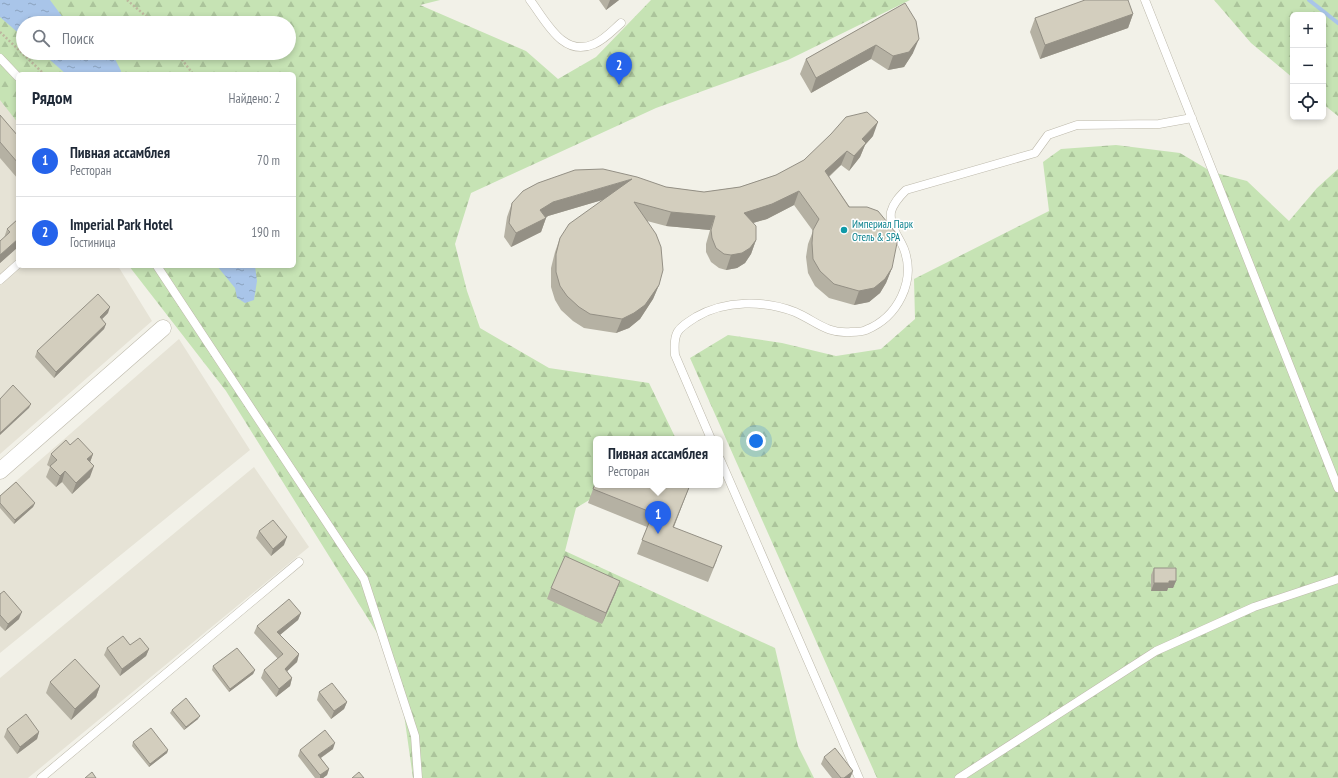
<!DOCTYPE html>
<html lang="ru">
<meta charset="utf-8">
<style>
:root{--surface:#fff;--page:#f6f6f7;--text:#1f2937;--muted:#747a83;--line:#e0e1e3;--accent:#2563eb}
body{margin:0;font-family:"PT Sans Narrow",sans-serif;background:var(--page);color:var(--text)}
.controls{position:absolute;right:12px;top:12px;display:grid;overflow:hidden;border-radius:6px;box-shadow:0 2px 6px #0003}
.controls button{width:36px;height:36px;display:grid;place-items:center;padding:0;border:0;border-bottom:1px solid var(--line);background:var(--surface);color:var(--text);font:20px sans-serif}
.you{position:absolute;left:756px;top:441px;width:14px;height:14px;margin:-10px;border:3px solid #fff;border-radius:50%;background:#1a73e8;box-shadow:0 0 0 6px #1a73e833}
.badge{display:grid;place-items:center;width:26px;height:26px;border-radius:50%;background:var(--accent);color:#fff;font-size:13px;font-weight:700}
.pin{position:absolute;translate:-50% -33px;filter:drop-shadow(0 1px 2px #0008)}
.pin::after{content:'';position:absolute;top:21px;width:14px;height:12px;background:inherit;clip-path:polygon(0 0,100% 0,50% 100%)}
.popup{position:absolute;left:593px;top:436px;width:130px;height:52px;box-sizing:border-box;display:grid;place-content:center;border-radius:6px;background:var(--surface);filter:drop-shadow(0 1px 3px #0005);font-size:13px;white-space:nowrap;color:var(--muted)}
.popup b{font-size:15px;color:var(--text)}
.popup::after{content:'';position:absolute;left:50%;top:100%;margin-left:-8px;border:8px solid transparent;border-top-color:var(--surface)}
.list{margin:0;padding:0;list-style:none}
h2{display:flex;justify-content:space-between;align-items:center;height:52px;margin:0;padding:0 16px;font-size:17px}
h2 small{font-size:13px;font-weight:400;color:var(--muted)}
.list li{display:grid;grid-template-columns:26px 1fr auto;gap:12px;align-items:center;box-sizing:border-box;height:72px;padding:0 16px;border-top:1px solid var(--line)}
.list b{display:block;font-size:15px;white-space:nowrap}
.list p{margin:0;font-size:13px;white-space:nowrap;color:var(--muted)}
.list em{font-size:13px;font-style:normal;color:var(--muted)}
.icon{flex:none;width:22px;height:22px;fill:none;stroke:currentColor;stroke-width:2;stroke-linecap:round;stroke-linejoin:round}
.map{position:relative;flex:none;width:1338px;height:778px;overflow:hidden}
.search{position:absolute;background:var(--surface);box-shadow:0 2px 6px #0003;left:16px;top:16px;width:280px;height:44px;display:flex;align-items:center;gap:10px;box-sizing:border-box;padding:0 14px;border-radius:22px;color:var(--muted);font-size:15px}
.panel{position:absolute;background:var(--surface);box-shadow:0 2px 6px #0003;left:16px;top:72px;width:280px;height:196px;border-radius:6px}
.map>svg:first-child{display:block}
</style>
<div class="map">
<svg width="1338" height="778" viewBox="0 0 1338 778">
<defs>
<pattern id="forest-firs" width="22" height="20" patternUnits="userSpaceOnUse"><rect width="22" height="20" fill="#c6e3b4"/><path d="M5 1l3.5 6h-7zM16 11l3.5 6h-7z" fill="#abc49b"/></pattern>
<pattern id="water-ripples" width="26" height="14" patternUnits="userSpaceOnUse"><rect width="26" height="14" fill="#a9c5e9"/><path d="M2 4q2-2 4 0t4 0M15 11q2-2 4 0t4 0" fill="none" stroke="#8ba2be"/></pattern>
</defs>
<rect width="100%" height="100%" fill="#f2f1e8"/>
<path fill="#e6e3d6" d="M0 97 18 117V266H118L152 321 0 454Z
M179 339 250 450 0 653V495Z
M254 467 309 547 28 778H0V678Z"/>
<path fill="url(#forest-firs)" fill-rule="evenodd" d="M0 0H440L420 5 526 51 558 79 596 57 651 0H910L788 60 656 108 471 193 455 244 467 291 480 328 549 368 649 383 676 439H596V485H614L576 508 565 551 775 648 798 746 814 778H413L397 665 226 391 129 266H294V74H18V123L0 100ZM23 23H289V53H23Z
M1214 0H1338V116L1323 104V15H1293V78L1251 43Z
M1116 145 1180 153 1212 172 1247 181 1289 221 1317 188 1338 169V778H877L690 358 728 335 782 343 836 356 881 349 915 319 914 279 1049 211 1043 162 1061 149Z"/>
<path fill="url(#water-ripples)" d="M0 0H50L67 23H23V37L0 17Z
M42 53H112L121 71 120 74H66Z
M217 266H255L257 281 254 300 245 303 237 298 235 288Z"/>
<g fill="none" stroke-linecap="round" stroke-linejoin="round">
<path stroke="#a9c5e9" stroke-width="4" d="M1309 0 1338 23"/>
<g stroke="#bdb9ab" stroke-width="9">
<path id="lane" d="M530 0C546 21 563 58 594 44 604 40 613 30 621 23
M1145 0 1338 488
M0 58 18 77
M157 266 364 579 415 736 418 778
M0 280 18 264
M711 439 675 355C673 332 677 329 696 317 725 300 764 300 795 312 816 321 826 334 851 332 856 332 862 332 866 330 898 317 916 281 904 249 899 236 889 227 891 212 893 203 900 196 906 190L1035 153 1048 135 1077 125 1159 124 1192 118
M720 459 859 778
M41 778 299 562
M959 778 1156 651 1254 607 1338 579"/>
</g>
<g stroke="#bdb9ab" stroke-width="17">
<path id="street" d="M0 471 163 328"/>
</g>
<path stroke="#bdb79e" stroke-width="2.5" stroke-dasharray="2 2" stroke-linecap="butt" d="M127 0 154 23
M0 32 44 74
M177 53 193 74"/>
<use href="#lane" stroke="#fff" stroke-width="8"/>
<use href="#street" stroke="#fff" stroke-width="16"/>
</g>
<path fill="#b5b1a3" d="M599 0H619L606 10Z
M905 3 913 53 904 67 888 70 871 59 811 93 800 74 806 59Z
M1133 14 1128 28 1040 59 1030 32 1035 18Z
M0 115 18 136V179L0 158Z
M873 136 865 145 860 157 849 171 841 165 829 177 892 268 886 283 880 293 869 302 854 305 829 298 815 286 808 273 806 257 808 244 813 231 794 205 767 219 753 223 756 240 751 254 745 263 737 268 726 270 719 268 711 262 706 252V244L710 230 666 226 647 221 659 285 653 299 640 319 629 328 616 333 584 328 573 321 561 310 555 300 551 287V268L555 252 560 238 602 200 548 216 546 218 541 232 511 247 504 237 507 217 512 203 666 187 704 192 740 187 776 175Z
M18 219V247L0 263V241L4 238 7 229Z
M108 313 102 319 106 324 104 329 54 378 35 357 37 351Z
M70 445 93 454 90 462V477L72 494 62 482 56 487 46 477 50 467 47 465 51 454Z
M596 481 662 489 664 485H690L674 527 717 560 708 582 637 554 647 527 588 503Z
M0 496 35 503 33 507 14 524 0 508Z
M259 531 284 545 271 556 256 538Z
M1154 568 1176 581 1173 588H1168L1167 591H1151V575Z
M551 588 616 592 602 624 547 599Z
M0 594 19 619 5 631 0 626Z
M301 613 298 620 280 635 299 654 297 662 287 671 292 678 290 686 276 697 261 678 264 670 278 659 254 633 257 626Z
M130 645 149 649 146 656 120 676 104 655 107 648Z
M213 666 255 670 253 674 229 692 212 670Z
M50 682 100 686 96 697 71 720 46 693Z
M319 692 347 702 344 709 331 719 317 700Z
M172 710 198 719 184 730 170 713Z
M7 729 39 732 37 739 17 754 4 737Z
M133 742 168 750 167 753 149 767 132 746Z
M333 749 321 758 329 769 327 775 323 778H315L298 756 300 750Z
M824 757 853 771 850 778H832L821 764Z"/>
<path fill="#949085" d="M610 0H619L606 10Z
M1133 14 1128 28 1040 59 1045 45Z
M919 39 913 53 904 67 888 70 893 56Z
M876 45 871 59 811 93 816 78Z
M878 122 873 136 865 145 860 157 849 171 854 156 862 139Z
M847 151 841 165 819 185 825 171Z
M632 179 626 193 548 216 545 218H546L541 232 511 247 516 233 540 210 553 202Z
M799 191 794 205 767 219 739 227 744 213Z
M671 212 715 216 710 230 666 226Z
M18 239V247L0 263V255Z
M756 240 751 254 745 263 737 268 726 270 731 255Z
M892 268 886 283 880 293 869 302 854 305 859 291Z
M659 285 653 299 640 319 629 328 616 333 622 319Z
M110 307 108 313 98 323 100 317Z
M106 324 104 329 54 378 56 372Z
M31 404 29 408 0 435V433Z
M93 454 89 465 87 459Z
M94 466 90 477 72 494 76 483Z
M65 471 62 482 56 487 60 476Z
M690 485 668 541 673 527Z
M35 503 33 507 14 524 15 520Z
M287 537 284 545 271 556 273 549Z
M620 581 616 592 602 624 606 613Z
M1169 581H1176L1173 588H1168L1167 591H1151L1154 583Z
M22 612 19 619 5 631 8 624Z
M301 613 298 620 275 639 277 632Z
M149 649 146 656 120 676 122 669Z
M299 654 297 662 282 676 285 669Z
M255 670 253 674 229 692 230 689Z
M292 678 290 686 276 697 279 689Z
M100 686 96 697 71 720 75 709Z
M347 702 344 709 331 719 334 711Z
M200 716 198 719 184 730 186 727Z
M39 732 37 739 17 754 20 747Z
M335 743 333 749 316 761 318 755Z
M168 750 167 753 149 767 150 764Z
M329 769 327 775 323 778H320V775Z
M853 771 850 778H844Z"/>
<path fill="#d3cebe" stroke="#949085" d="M1085 0H1128L1133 14 1045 45 1035 18Z
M905 3 916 21 919 39 909 52 893 56 876 45 816 78 806 59Z
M867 112 878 122 862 139 866 143 854 156 847 151 825 171 849 207H867L878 211 896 233 897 243 892 268 885 279 874 288 859 291 834 284 820 271 813 259 812 243 813 230 819 219 799 191 772 204 744 213 756 226V240L750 248 742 253 731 255 724 254 716 248 712 238 711 230 715 216 671 212 634 202 656 234 661 247 663 270 659 285 645 305 634 313 622 319 590 314 579 307 567 296 560 286 556 272V254L560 238 569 224 632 179 553 202 540 210 546 218 516 233 509 223 512 203 523 191 538 183 575 170 603 169 637 177 666 187 704 192 740 187 776 175 804 160 831 134 846 117Z
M0 115 18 136V163L0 142Z
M18 219V239L0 255V241L10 232 7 229Z
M98 294 110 307 100 317 106 324 56 372 37 351Z
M13 385 31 404 0 433V399Z
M78 438 93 454 87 459 94 466 76 483 65 471 60 476 50 466 57 460 51 454 66 440 70 445Z
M596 481V485H652L662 489 664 485H690L673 527 722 546 713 568 642 540 653 513 593 489Z
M16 482 35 503 15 520 0 503V496Z
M273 520 287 537 273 549 259 531Z
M565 556 620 581 606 613 551 588Z
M1154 568H1176V581H1169V583H1154Z
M4 591 22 612 8 624 0 615V594Z
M289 599 301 613 277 632 299 654 285 669 292 678 279 689 264 670 283 654 257 626Z
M123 636 130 645 140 638 149 649 122 669 107 648Z
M237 648 255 670 230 689 213 666Z
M75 659 100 686 75 709 50 682Z
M332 683 347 702 334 711 319 692Z
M186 698 200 716 186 727 172 710Z
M26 714 39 732 20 747 7 729Z
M151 728 168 750 150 764 133 742Z
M325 730 335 743 318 755 329 769 320 775 300 750Z
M835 748 853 771 844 778H841L824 757Z
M92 772 96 778H85Z
M359 772 364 778H352Z"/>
<circle fill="#0f9aa8" stroke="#fff" stroke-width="1.5" cx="844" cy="230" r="4"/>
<g text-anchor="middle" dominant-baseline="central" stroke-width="3" stroke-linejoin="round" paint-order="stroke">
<g font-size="11" fill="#0d838f" stroke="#fff" text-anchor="start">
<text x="852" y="224">Империал Парк<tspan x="852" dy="13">Отель &amp; SPA</tspan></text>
</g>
</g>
</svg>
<div class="controls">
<button>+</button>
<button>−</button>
<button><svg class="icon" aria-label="locate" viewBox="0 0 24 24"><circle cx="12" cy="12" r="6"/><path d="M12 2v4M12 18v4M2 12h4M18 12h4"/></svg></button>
</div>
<div class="you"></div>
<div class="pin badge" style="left:658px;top:534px">1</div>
<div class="popup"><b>Пивная ассамблея</b>Ресторан</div>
<div class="pin badge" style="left:619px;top:85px">2</div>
<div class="search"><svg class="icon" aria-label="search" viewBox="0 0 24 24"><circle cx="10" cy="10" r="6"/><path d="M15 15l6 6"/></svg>Поиск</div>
<section class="panel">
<h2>Рядом<small>Найдено: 2</small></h2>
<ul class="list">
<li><span class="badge">1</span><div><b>Пивная ассамблея</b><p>Ресторан</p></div><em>70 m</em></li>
<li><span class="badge">2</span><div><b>Imperial Park Hotel</b><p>Гостиница</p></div><em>190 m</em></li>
</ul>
</section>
</div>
